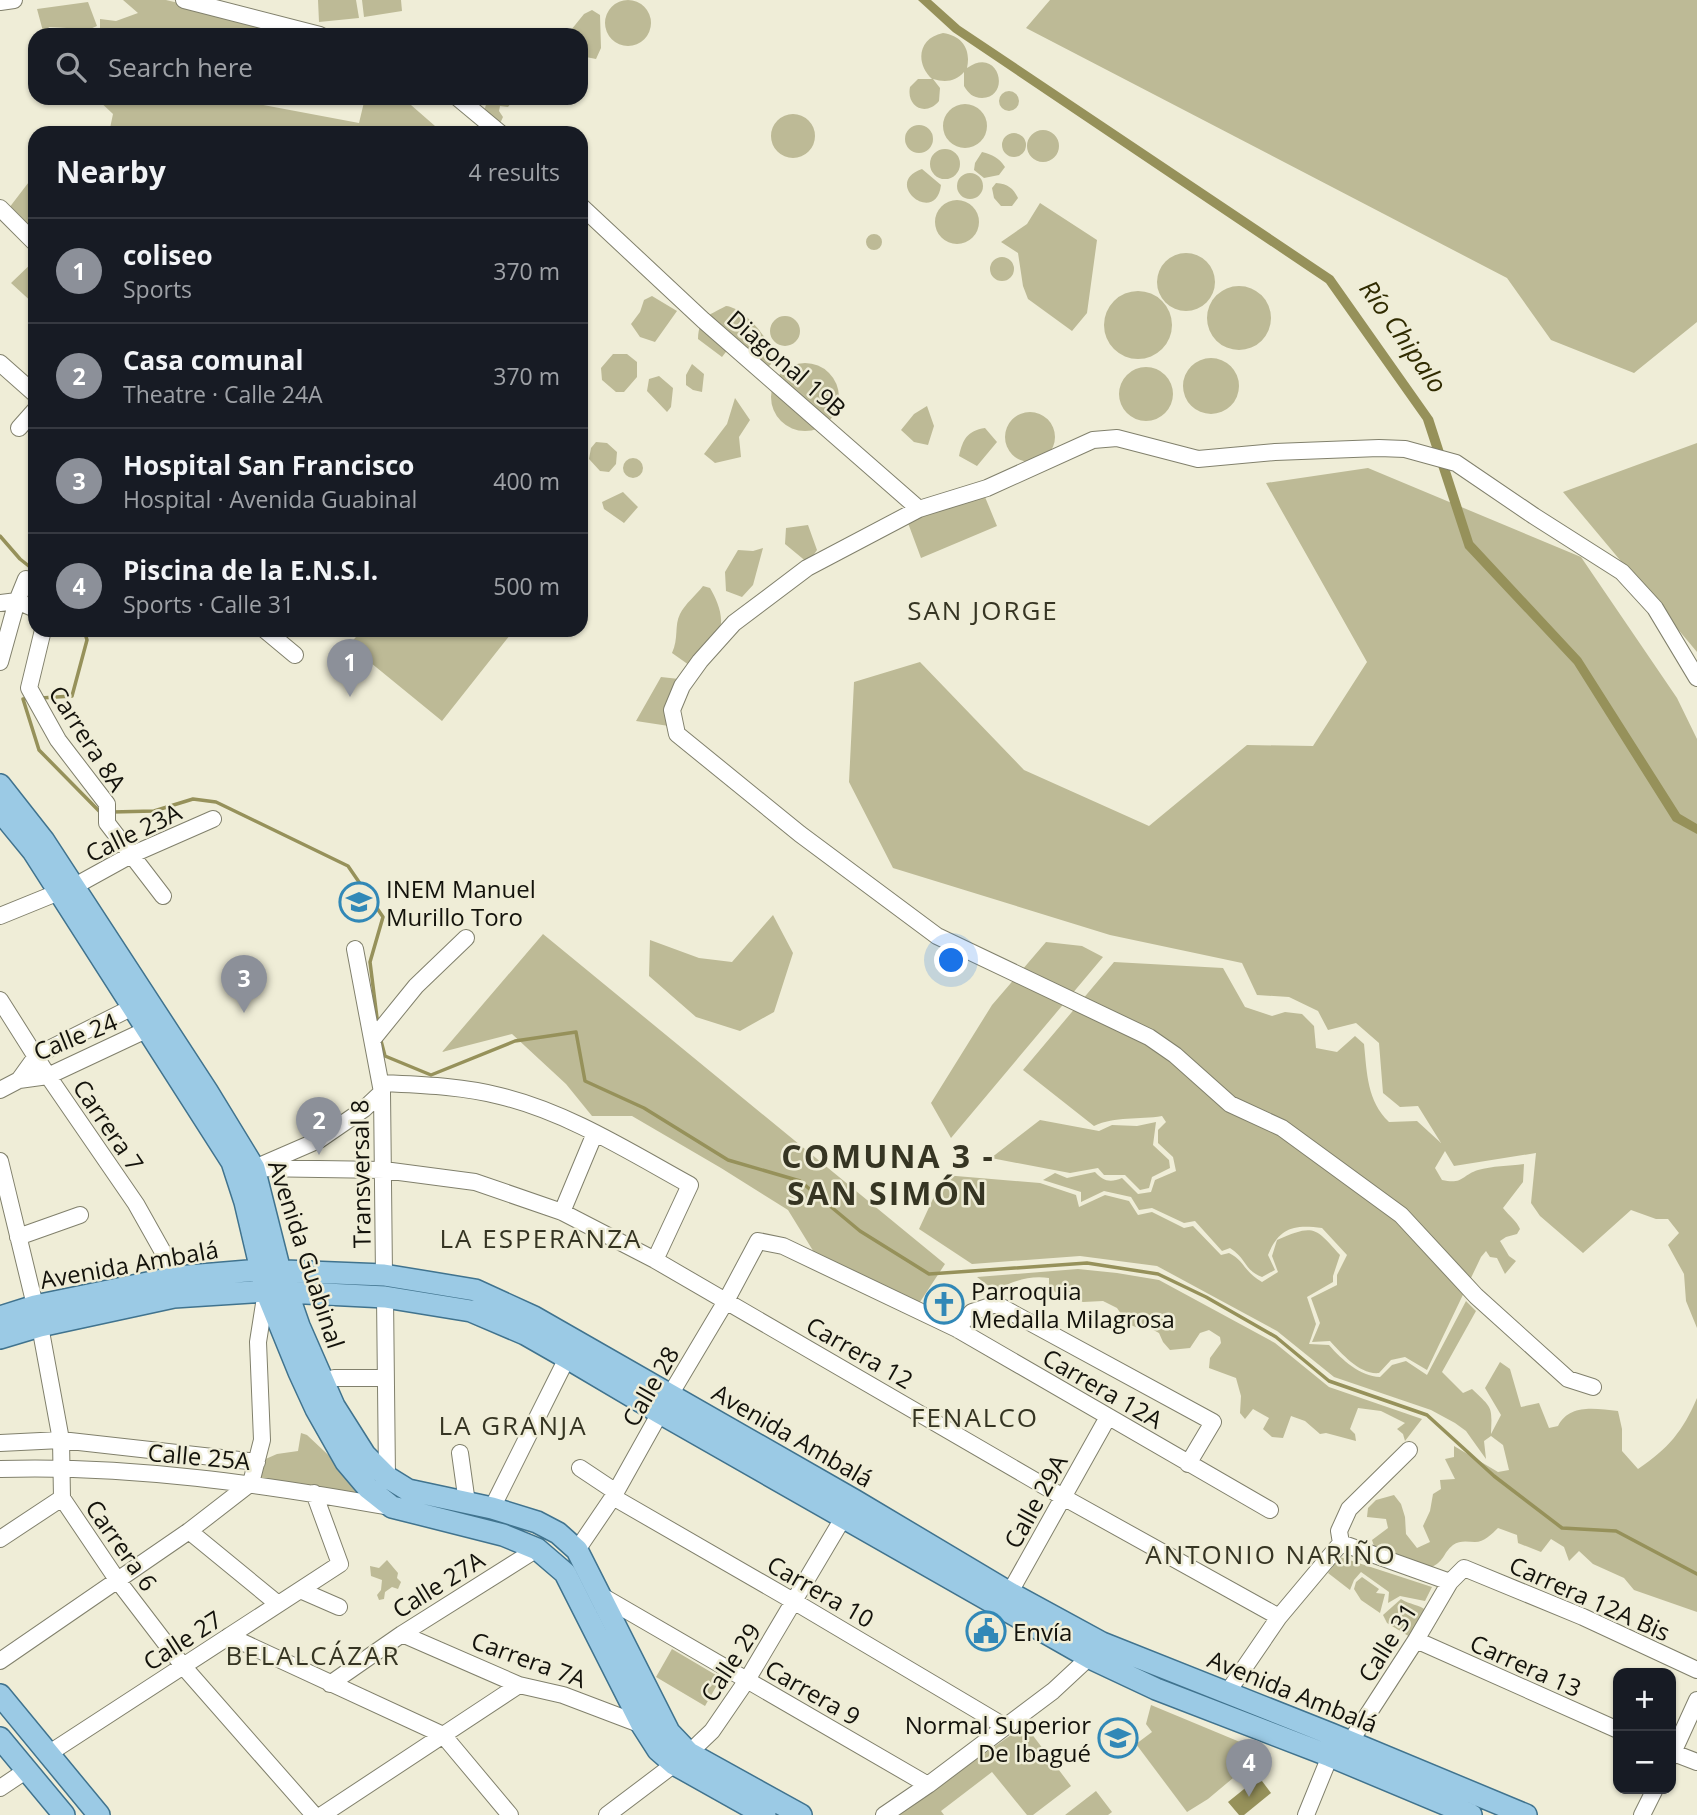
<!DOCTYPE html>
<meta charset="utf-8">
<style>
:root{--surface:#171b24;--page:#242831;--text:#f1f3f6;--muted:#9ea1a6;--line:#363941;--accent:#8c9099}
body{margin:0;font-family:"Open Sans",sans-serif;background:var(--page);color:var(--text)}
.controls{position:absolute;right:21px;bottom:21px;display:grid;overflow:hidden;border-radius:14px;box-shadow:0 2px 5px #0004}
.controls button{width:63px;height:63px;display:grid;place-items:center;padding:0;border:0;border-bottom:2px solid var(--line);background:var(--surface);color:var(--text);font:35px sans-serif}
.you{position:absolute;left:952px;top:961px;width:24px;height:24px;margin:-18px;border:5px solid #fff;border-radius:50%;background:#1a73e8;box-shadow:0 0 0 10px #1a73e833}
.badge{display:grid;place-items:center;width:46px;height:46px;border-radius:50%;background:var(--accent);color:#fff;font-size:23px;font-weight:700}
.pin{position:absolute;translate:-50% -58px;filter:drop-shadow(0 2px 4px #0008)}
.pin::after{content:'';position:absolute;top:37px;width:24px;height:21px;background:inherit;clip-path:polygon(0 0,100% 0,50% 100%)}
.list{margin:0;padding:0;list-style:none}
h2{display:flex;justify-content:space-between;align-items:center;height:91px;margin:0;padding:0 28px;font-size:30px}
h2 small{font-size:23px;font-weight:400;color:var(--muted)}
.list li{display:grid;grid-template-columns:46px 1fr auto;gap:21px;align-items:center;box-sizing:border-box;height:105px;padding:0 28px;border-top:2px solid var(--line)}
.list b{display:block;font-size:26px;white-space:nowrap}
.list p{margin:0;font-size:23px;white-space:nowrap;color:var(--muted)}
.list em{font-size:23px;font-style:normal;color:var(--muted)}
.icon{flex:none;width:38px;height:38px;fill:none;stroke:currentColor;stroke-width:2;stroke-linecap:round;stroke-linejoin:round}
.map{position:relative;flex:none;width:1697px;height:1815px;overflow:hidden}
.search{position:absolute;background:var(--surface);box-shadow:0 2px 5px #0004;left:28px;top:28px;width:560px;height:77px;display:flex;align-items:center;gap:18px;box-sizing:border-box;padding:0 24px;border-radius:21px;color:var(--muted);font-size:26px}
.panel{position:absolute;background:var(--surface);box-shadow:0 2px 5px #0004;left:28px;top:126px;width:560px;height:511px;border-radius:21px}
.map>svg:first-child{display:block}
</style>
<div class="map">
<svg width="1697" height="1815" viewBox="0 0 1697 1815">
<rect width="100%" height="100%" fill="#efedd7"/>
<path fill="#bdba96" d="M605 23a23 23 0 1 1 46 0a23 23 0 1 1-46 0Z
M123 0H166L191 6 271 16 268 35H90L100 33V19L116 21 138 13Z
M318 0H356L359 18 319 22Z
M362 0H401L402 11 364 17Z
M1050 0H1697V322L1634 373 1551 340 1507 278 1026 28Z
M88 2 97 26 76 35 67 28 49 27 44 35 37 9Z
M592 10 600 15 601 48 596 59 581 56V35H567L584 14Z
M943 33C963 36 971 50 967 68 999 45 1012 97 982 98 973 98 968 93 964 86V72C956 81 946 83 933 79L940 88 939 101C926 117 906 107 910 87L918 79H932C915 63 918 38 943 33Z
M999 101a10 10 0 1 1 20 0a10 10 0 1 1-20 0Z
M96 98H256L258 104 359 123 365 98H403L443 133H109L113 114Z
M488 98H515L508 107 500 106 499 111 503 117 498 128 482 118Z
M943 126a22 22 0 1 1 44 0a22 22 0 1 1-44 0Z
M771 136a22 22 0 1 1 44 0a22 22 0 1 1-44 0Z
M905 139a14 14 0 1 1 28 0a14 14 0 1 1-28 0Z
M1027 146a16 16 0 1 1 32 0a16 16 0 1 1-32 0Z
M1002 145a12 12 0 1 1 24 0a12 12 0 1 1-24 0Z
M930 164a15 15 0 1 1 30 0a15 15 0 1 1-30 0Z
M982 152C993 155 998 157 1005 167L999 175 984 178 974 170 975 163Z
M922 169 941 185C936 227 881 183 922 169Z
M957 186a13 13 0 1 1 26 0a13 13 0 1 1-26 0Z
M35 174V239L9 208Z
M996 183C1008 184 1013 188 1018 198L1012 206H1001L994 198 992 188Z
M935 222a22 22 0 1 1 44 0a22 22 0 1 1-44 0Z
M1040 203 1097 240 1087 313 1072 331 1028 299 1023 286 1018 253 1001 242 1027 224Z
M866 242a8 8 0 1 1 16 0a8 8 0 1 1-16 0Z
M1157 282a29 29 0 1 1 58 0a29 29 0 1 1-58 0Z
M990 269a12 12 0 1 1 24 0a12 12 0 1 1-24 0Z
M35 260V305L11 283Z
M1207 318a32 32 0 1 1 64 0a32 32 0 1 1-64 0Z
M1104 325a34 34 0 1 1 68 0a34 34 0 1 1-68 0Z
M652 296 677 311 655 342 640 337 631 324 640 312 644 300Z
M726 306C741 307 765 333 770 348 772 353 770 359 771 364L768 367 732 344 722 357 698 339C699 316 708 316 726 306Z
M770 331a15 15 0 1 1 30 0a15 15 0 1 1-30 0Z
M613 354H627L637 362V377L624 392H616L602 380 601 368Z
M1183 386a28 28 0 1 1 56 0a28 28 0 1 1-56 0Z
M771 397a34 34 0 1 1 68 0a34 34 0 1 1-68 0Z
M692 364 704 374 702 392 693 390 686 385V375Z
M1119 394a27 27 0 1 1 54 0a27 27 0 1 1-54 0Z
M659 376 673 388 671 407 667 412 647 391 649 379Z
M735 398 750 420 739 437 741 457 715 463 704 454 727 424Z
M927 406 934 426 928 445 914 442 901 430 914 414Z
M1005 437a25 25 0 1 1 50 0a25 25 0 1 1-50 0Z
M985 428 997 442 977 466 959 456C963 439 967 431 985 428Z
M596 442 607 443 617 452 616 464 609 472 600 471 589 459 591 448Z
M1697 443V652L1563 492Z
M623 468a10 10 0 1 1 20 0a10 10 0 1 1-20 0Z
M1368 468 1581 557 1677 698 1697 739V1328L1686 1301 1684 1274 1668 1245 1679 1233 1668 1219H1656L1631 1210 1583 1253 1540 1216 1531 1203 1536 1153 1454 1166 1445 1151 1435 1168 1442 1180C1463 1185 1462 1175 1478 1170 1492 1166 1509 1166 1524 1164L1523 1182 1503 1208C1509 1216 1517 1221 1520 1229L1517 1234 1506 1237 1500 1241 1509 1256 1516 1261 1505 1274 1497 1258 1490 1257 1486 1251 1481 1257 1427 1370 1405 1357 1391 1360 1379 1373C1360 1375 1342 1354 1330 1341L1312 1342 1320 1323 1311 1298 1337 1285V1275L1347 1255 1322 1228C1293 1224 1279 1228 1268 1255L1275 1270 1262 1277C1244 1270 1247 1259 1230 1248L1222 1251 1195 1221 1184 1223 1152 1208 1139 1210 1131 1197 1104 1191 1081 1202V1192L1043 1180 1055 1173 1067 1178 1095 1172C1103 1181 1110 1183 1122 1178L1138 1194 1151 1192 1155 1180 1176 1171 1173 1157 1158 1143V1130L1166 1122 1162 1116C1139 1120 1115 1116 1094 1126L1023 1070 1114 962 1223 968 1245 1007 1272 1016 1285 1012 1302 1014 1314 1026 1316 1048 1337 1052 1355 1036 1364 1044C1367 1073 1367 1101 1389 1122L1417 1121 1441 1143 1418 1106 1400 1107 1383 1093 1379 1043 1356 1023 1328 1030 1318 1011 1289 997 1257 995 1242 963 1110 935 893 868 849 782 854 682 920 662 1024 770 1149 826 1247 745 1313 746 1367 662 1266 483Z
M623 492 638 507 624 523 604 509 602 502Z
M985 497 997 526 921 558 908 523 924 514Z
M808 525 817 550 808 563 785 544 786 528Z
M763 548 753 585 742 597 726 591 725 572 738 550 753 551Z
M703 586 710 588C717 600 725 618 719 631 715 641 696 657 689 665L672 653C679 638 674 626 680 614 685 604 696 595 703 586Z
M362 630H514L442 721 349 645Z
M661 677 679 679 676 701 682 728 636 721Z
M773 915 793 953 774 1012 740 1031 696 1017 649 976 650 940 699 958 732 962Z
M543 934 945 1264 918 1305 820 1262 788 1210 721 1168 632 1116H592L566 1084 512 1034 442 1052Z
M1046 942 1082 946 1103 957 951 1138 931 1103 992 1005Z
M1040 1120 1099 1131 1112 1125 1137 1126 1156 1122 1153 1145 1169 1160 1170 1168 1152 1177 1149 1188 1140 1190 1125 1175H1104L1098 1168 1070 1173 991 1158Z
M944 1175 1040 1183 1076 1195 1079 1207 1105 1195 1129 1201 1138 1215 1152 1212 1184 1228 1193 1226 1221 1255 1229 1253C1244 1260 1244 1272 1262 1282L1278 1272 1272 1256 1277 1240C1314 1224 1315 1227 1340 1255L1333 1276V1282L1307 1297 1316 1324 1309 1344 1329 1345C1342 1360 1360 1376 1380 1377L1392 1365 1406 1361 1427 1375 1466 1301 1476 1311 1442 1372 1463 1393 1472 1389C1493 1409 1492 1406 1491 1434L1501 1415 1485 1388 1500 1362 1510 1369 1521 1407 1539 1403 1549 1428 1558 1426C1570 1403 1596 1409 1618 1411L1622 1429V1451L1638 1469C1668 1449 1683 1431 1697 1398V1612L1634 1590 1624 1578 1593 1564 1579 1551 1569 1561 1564 1547 1551 1539 1541 1552 1518 1543 1517 1535 1498 1528C1492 1534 1484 1542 1475 1542 1468 1542 1460 1540 1453 1545 1442 1554 1445 1562 1429 1568L1374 1546 1372 1540 1388 1528 1386 1519 1367 1517 1368 1508 1376 1500 1394 1495 1401 1504 1405 1517 1406 1534 1417 1548 1430 1542 1423 1526 1430 1511 1433 1494 1441 1489 1440 1480 1455 1479 1445 1459 1454 1457V1446L1498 1472 1509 1470 1503 1445 1491 1436 1484 1441 1486 1459 1466 1431 1455 1423 1431 1410 1334 1377 1277 1331 1157 1266 1080 1256 972 1264 919 1229Z
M1078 1269 1117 1273 1159 1280 1275 1343 1329 1387 1422 1419 1405 1441 1403 1434 1397 1429 1405 1423 1381 1411 1358 1408 1350 1429 1355 1434 1356 1441 1326 1433 1320 1434 1305 1421 1291 1416 1283 1438 1272 1437 1263 1429 1269 1418 1253 1409 1245 1419 1240 1413 1241 1396 1236 1378 1209 1368 1210 1358 1221 1343 1220 1337 1209 1330 1200 1333 1190 1348 1170 1350 1163 1342 1159 1333 1142 1324 1138 1328 1128 1324 1117 1308 1103 1301 1083 1302 1055 1292 1049 1285V1278C1030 1275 1012 1281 995 1291L977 1277Z
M301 1433 307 1435 356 1481 374 1503 256 1477 261 1461 277 1454 298 1451Z
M1340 1557 1432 1587 1425 1601 1400 1596 1388 1603 1389 1592 1361 1572 1354 1580 1350 1590 1328 1573Z
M387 1560 398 1573 397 1578 401 1582 398 1589 392 1587 385 1592 384 1599 379 1600 377 1595 381 1590 382 1580 371 1576 370 1566 379 1568Z
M1362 1577 1379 1589 1376 1593 1385 1594 1380 1613 1361 1600 1354 1589 1356 1582Z
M1401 1599C1410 1605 1419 1604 1427 1611L1415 1640 1387 1623 1383 1615Z
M672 1649 721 1678 705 1706 656 1677Z
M1151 1705 1264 1752 1208 1799 1187 1812 1136 1744 1152 1732 1146 1724Z
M1025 1725 1071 1786 1033 1815H1027L992 1772 941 1811 944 1815H898Z
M1096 1791 1112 1812 1108 1815H1065Z"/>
<path fill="#96915a" d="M918 0H931L960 26 1333 276 1433 418 1473 542 1581 658 1680 814 1697 824V834L1673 821 1574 664 1465 548 1423 420 1326 283 953 32Z
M1259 1777 1271 1793 1244 1815H1239L1228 1802Z"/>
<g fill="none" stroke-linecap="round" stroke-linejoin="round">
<path stroke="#96915a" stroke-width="3.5" d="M0 536 20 559 35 571
M30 698 23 699 39 750 101 813
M41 698 72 696 87 640 84 630
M112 812 154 811 193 799 216 802 348 866 383 917 370 962 378 1026
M380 1037 385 1056 431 1075 515 1041 576 1032 585 1081 644 1108 728 1160 800 1181 860 1231 929 1274 1087 1263 1158 1274 1206 1297 1276 1337 1329 1381 1427 1415 1494 1476 1562 1528 1616 1531 1697 1574"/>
<g stroke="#81806c" stroke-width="18">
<path id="minor" d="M184 0 320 35
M0 2 14 0
M458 98 500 133
M581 206 703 320 919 509
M0 208 35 243
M0 363 35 394
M19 428 35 410
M0 603 17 601 35 609
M43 630 29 688 58 740 107 804V823L163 896
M265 630 295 655
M0 662 17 601 26 579
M73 887 131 855 213 819
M0 916 59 892
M355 949 382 1092 384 1275
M0 1000 48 1076 136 1204 177 1277
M373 1039 416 986 466 938
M19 1080 37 1055 131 1008
M381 1083C421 1085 461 1086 500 1096 567 1112 630 1152 690 1185L655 1260
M0 1090 19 1080 48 1076 146 1030
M0 1161 40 1326 61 1440 62 1498 118 1581 183 1666 314 1815
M259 1166 319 1140 364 1109 382 1092
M246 1171 254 1168 384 1170 475 1182 562 1212 655 1260 1063 1497 1279 1617
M562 1212 595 1133
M18 1237 80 1215
M385 1297 387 1477
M957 1329 972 1312 996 1304 1213 1422 1188 1464
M334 1378H386
M1593 1387 1568 1379 1476 1296 1401 1215 1282 1128 1230 1104 1175 1055 1149 1037 937 936 800 834 677 734 672 710 682 686 700 661 734 623 807 568 919 509 987 488 1093 440 1117 438 1198 459 1275 452 1379 448 1405 449 1456 463 1534 516 1622 572 1655 608 1697 678
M0 1443 61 1440 257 1462
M460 1453 467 1503
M580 1468 616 1492
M0 1469C131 1465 262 1484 390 1507
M613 1497 795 1602 1004 1726
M492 1508 567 1358
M189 1531 278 1604
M0 1539 62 1498
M1341 1543 1450 1582
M577 1550 613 1497 670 1395 726 1301 758 1241 783 1246 957 1329 1270 1510
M300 1590 339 1607
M602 1596 928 1785
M1005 1601 1108 1417
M402 1634 519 1685 563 1695 642 1725
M229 1636 443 1735 510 1815
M1416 1640 1618 1730
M0 1661 189 1531 251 1483 262 1440 258 1342 266 1291
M330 1684 402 1634 537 1549
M1227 1693 1279 1617 1341 1543 1339 1531 1349 1509 1409 1450
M1350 1742 1416 1640 1450 1582 1464 1568 1583 1617 1697 1670
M1671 1752 1697 1762
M48 1754 340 1564 314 1493
M1671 1757 1697 1700
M0 1788 27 1770
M322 1815 519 1685
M607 1815 689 1753 712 1731 747 1680 849 1508
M884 1815 928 1785 1053 1691 1095 1652
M1306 1815 1330 1756
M1642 1815 1655 1789"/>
</g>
<g stroke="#40738e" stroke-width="24">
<path id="major" d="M0 785 44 841 207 1091 254 1168 280 1271 299 1326 334 1406 365 1455 387 1477 408 1490 492 1508 537 1522 558 1533 577 1550 669 1732 689 1753 801 1815
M0 811 33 851 232 1162 245 1202 266 1291 299 1372 316 1409 346 1462 368 1488 392 1507 503 1535 537 1549 565 1573 642 1725 658 1750 674 1764 765 1815
M0 1317 35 1306 177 1277 260 1270 384 1275 475 1290 534 1317 854 1500 1010 1593 1102 1643 1331 1734 1526 1815
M0 1338 40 1326 174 1297 266 1291 385 1297 471 1311 525 1334 567 1358 660 1413 1090 1658 1156 1689 1330 1756 1471 1815
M0 1695 99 1815
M0 1738 64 1815"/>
</g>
<use href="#minor" stroke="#fff" stroke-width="16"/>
<use href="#major" stroke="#9bcae5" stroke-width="21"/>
</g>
<defs>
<g id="school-ring" transform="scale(2.0125)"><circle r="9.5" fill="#efedd7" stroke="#3188b7" stroke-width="1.5"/><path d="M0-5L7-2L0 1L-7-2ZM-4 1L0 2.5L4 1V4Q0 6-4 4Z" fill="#3188b7"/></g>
<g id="church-ring" transform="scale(2.0125)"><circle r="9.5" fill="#efedd7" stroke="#3188b7" stroke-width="1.5"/><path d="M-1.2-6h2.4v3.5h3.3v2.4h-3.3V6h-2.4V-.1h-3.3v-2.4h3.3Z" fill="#3188b7"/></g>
<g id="civic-ring" transform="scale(2.0125)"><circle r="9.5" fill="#efedd7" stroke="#3188b7" stroke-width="1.5"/><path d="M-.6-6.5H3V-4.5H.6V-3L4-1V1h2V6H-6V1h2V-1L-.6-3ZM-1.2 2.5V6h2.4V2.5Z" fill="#3188b7"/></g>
<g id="university-ring" transform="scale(2.0125)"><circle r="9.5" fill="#efedd7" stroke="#3188b7" stroke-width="1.5"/><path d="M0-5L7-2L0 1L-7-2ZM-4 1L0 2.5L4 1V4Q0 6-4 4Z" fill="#3188b7"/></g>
</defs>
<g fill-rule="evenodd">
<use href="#school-ring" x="359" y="902"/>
<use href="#church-ring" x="944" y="1304"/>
<use href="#civic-ring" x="986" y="1631"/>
<use href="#university-ring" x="1118" y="1738"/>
</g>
<g text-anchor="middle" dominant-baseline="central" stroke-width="5" stroke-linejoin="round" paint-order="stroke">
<g font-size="24" fill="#13120b" stroke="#efedd7">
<text transform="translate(787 363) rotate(41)">Diagonal 19B</text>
<text transform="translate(88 738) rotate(57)">Carrera 8A</text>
<text transform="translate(133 832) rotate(-26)">Calle 23A</text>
<text transform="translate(75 1036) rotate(-22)">Calle 24</text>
<text transform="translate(109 1125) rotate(56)">Carrera 7</text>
<text transform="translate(360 1174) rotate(-91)">Transversal 8</text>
<text transform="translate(307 1254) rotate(72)">Avenida Guabinal</text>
<text transform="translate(129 1264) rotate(-10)">Avenida Ambalá</text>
<text transform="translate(860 1352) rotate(30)">Carrera 12</text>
<text transform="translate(650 1386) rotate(-60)">Calle 28</text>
<text transform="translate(1103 1388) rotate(30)">Carrera 12A</text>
<text transform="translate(793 1435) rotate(30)">Avenida Ambalá</text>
<text transform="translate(199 1456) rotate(5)">Calle 25A</text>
<text transform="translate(1035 1501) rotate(-61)">Calle 29A</text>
<text transform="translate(122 1545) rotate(55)">Carrera 6</text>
<text transform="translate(438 1584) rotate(-32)">Calle 27A</text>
<text transform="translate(821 1591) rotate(30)">Carrera 10</text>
<text transform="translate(1590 1598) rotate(24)">Carrera 12A Bis</text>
<text transform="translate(182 1640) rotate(-33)">Calle 27</text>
<text transform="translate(1387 1642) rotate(-58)">Calle 31</text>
<text transform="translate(529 1659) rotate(20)">Carrera 7A</text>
<text transform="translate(730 1662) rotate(-57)">Calle 29</text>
<text transform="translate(1526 1665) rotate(24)">Carrera 13</text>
<text transform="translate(1293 1691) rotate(22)">Avenida Ambalá</text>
<text transform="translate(813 1692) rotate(30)">Carrera 9</text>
</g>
<g font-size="24" fill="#13120b" stroke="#efedd7" text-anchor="start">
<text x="386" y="888">INEM Manuel<tspan x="386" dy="28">Murillo Toro</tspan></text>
<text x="971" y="1290">Parroquia<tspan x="971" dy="28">Medalla Milagrosa</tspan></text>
<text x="1013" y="1631">Envía</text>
<text x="1091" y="1724" text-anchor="end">Normal Superior<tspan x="1091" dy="28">De Ibagué</tspan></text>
</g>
<g font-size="26" font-style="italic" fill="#302b00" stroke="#efedd7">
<text transform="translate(1404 336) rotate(55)">Río Chipalo</text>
</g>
<g font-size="26" letter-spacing="2" fill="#363523" stroke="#efedd7">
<text x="983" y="610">SAN JORGE</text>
<text x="541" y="1238">LA ESPERANZA</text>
<text x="975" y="1417">FENALCO</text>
<text x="513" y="1425">LA GRANJA</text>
<text x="1271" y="1554">ANTONIO NARIÑO</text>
<text x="313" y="1655">BELALCÁZAR</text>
</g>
<g font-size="32" font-weight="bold" letter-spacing="2" fill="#363523" stroke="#efedd7">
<text x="888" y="1155">COMUNA 3 -<tspan x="888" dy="37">SAN SIMÓN</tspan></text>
</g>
</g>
</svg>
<div class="controls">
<button>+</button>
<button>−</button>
</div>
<div class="you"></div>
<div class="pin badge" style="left:350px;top:697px">1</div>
<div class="pin badge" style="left:319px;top:1155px">2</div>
<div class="pin badge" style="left:244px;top:1013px">3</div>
<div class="pin badge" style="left:1249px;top:1797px">4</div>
<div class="search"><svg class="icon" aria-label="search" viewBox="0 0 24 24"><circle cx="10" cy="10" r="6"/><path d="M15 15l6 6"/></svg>Search here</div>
<section class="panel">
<h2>Nearby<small>4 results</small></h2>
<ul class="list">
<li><span class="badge">1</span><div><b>coliseo</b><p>Sports</p></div><em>370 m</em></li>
<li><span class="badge">2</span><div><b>Casa comunal</b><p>Theatre · Calle 24A</p></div><em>370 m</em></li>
<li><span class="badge">3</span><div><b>Hospital San Francisco</b><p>Hospital · Avenida Guabinal</p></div><em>400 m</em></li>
<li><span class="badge">4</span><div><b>Piscina de la E.N.S.I.</b><p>Sports · Calle 31</p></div><em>500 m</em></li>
</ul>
</section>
</div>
